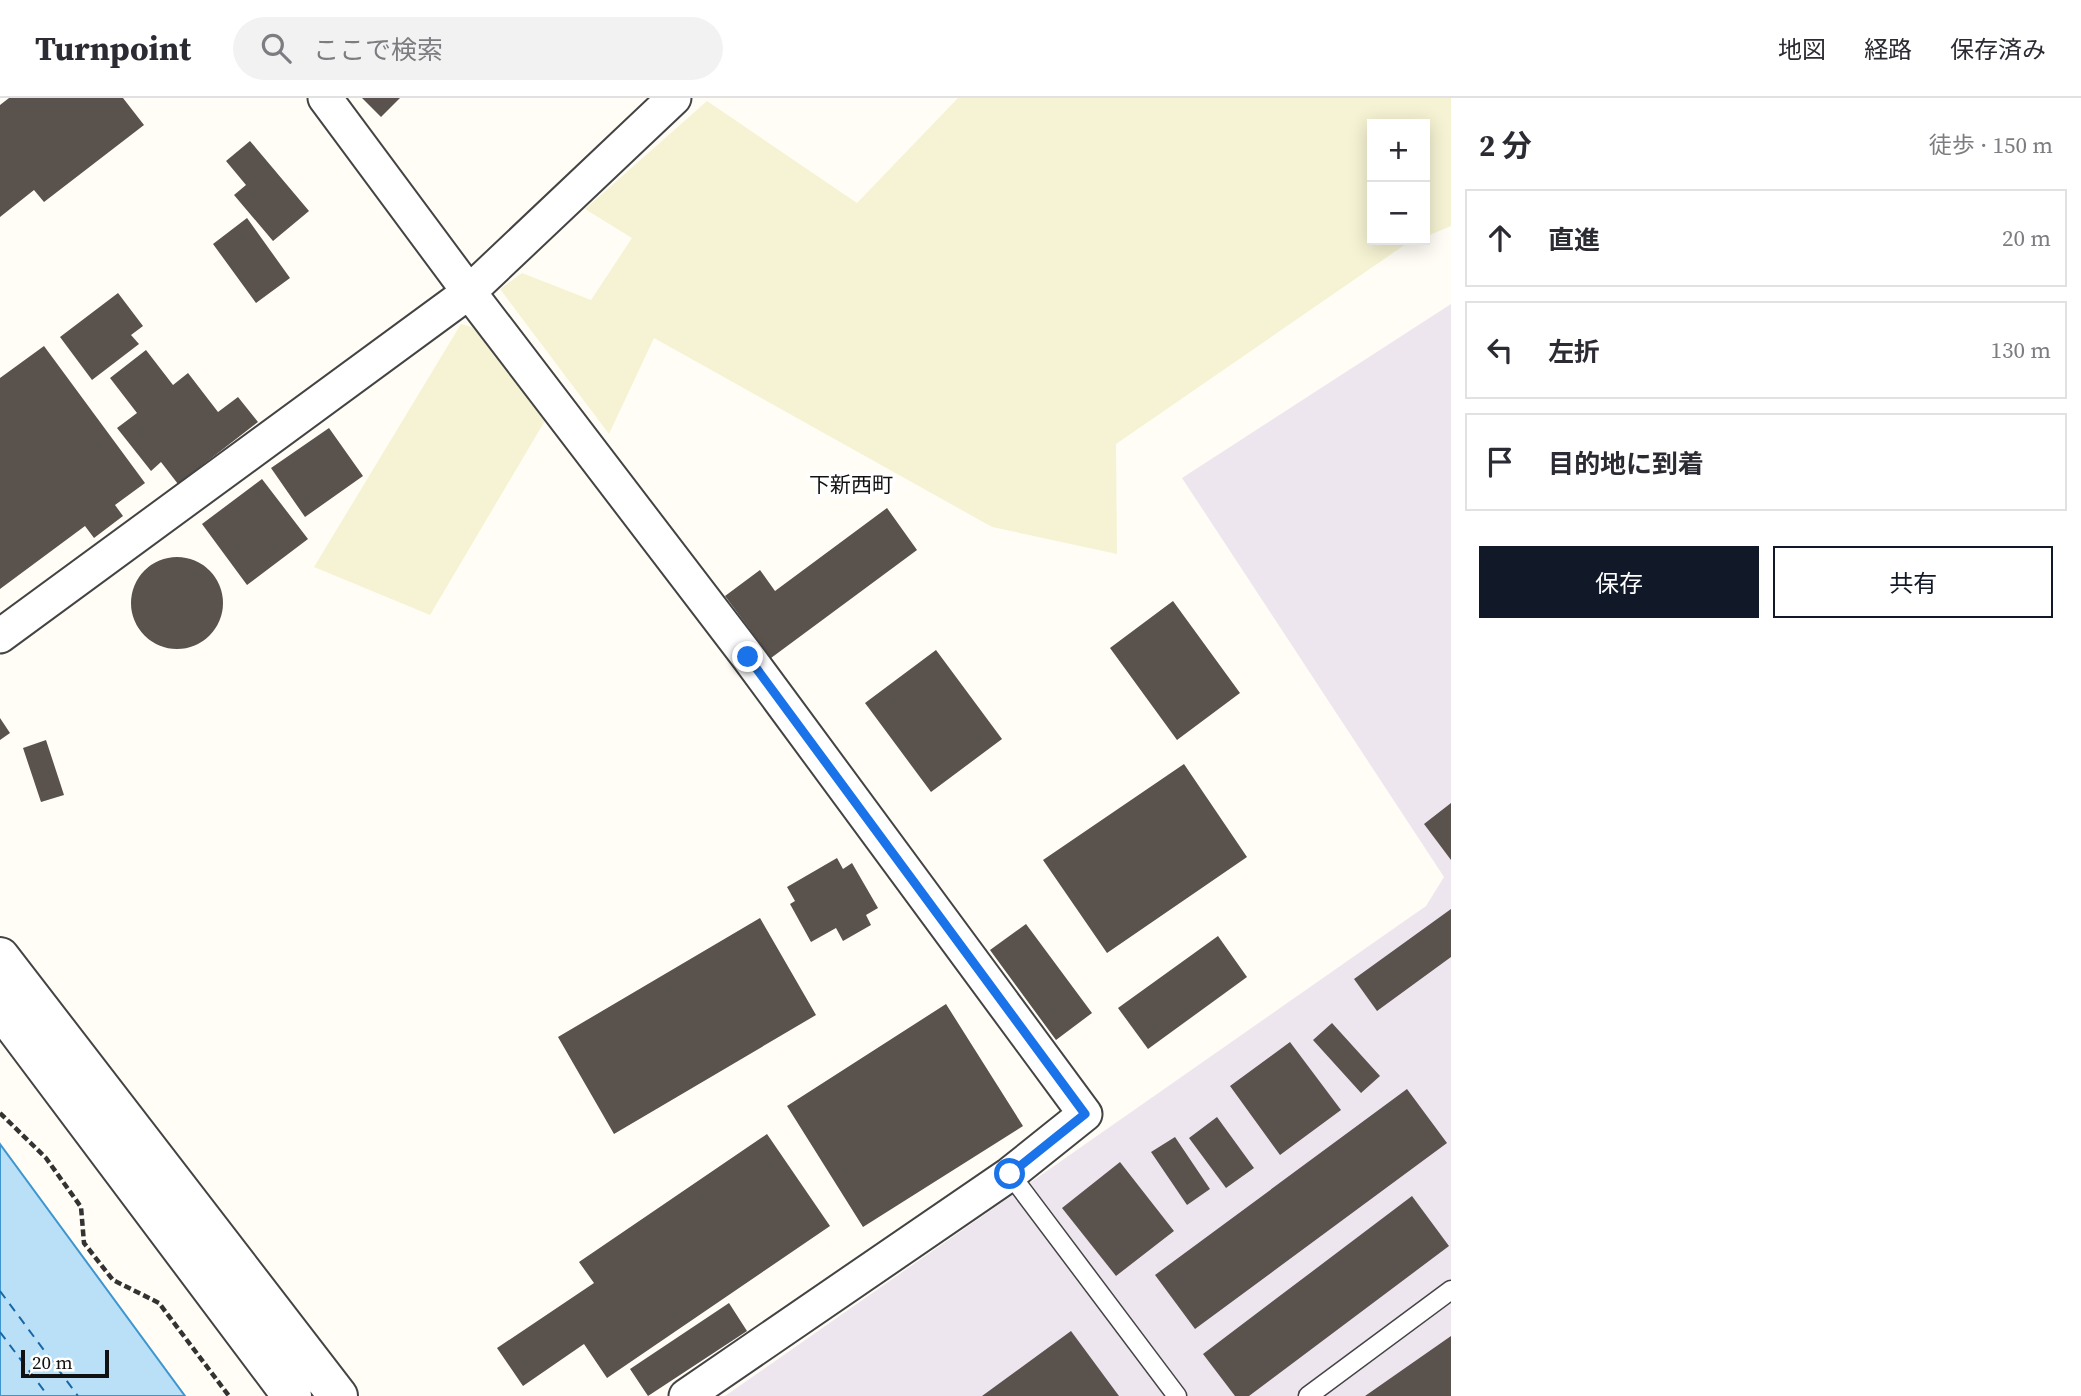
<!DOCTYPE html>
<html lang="ja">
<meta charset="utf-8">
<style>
:root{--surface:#fff;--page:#f2f2f3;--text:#2b2b33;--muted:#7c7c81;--line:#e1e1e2;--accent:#111827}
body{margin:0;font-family:"Source Serif 4","Noto Sans JP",serif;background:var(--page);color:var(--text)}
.controls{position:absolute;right:21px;top:21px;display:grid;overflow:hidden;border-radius:0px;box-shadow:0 4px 18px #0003}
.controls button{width:63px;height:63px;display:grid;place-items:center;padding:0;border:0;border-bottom:2px solid var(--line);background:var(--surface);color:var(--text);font:35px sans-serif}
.scale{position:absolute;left:21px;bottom:18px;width:88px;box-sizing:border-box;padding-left:7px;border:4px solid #111;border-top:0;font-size:19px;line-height:24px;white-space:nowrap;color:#111;-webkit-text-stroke:5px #fff;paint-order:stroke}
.stop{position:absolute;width:21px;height:21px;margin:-16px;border:5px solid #1a73e8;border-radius:50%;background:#fff}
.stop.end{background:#1a73e8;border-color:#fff;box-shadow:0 2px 7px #0008}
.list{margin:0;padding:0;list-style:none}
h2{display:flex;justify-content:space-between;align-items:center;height:91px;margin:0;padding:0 28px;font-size:30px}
h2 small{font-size:23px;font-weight:400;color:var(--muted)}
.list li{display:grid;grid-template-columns:46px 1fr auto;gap:21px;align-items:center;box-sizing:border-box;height:98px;margin:0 14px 14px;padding:0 14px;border:2px solid var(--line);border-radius:0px}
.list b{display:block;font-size:26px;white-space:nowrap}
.list em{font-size:23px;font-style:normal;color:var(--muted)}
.actions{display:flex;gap:14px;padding:21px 28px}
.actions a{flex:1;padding:16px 0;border:2px solid var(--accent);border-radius:0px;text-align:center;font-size:24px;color:var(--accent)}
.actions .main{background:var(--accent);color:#fff}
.icon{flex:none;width:38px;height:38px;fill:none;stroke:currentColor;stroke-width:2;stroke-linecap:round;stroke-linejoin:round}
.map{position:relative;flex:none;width:1451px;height:1298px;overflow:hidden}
header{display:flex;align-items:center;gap:42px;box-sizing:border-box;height:98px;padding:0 35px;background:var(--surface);border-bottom:2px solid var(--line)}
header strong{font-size:33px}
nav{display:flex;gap:38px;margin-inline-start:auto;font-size:24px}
.search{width:490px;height:63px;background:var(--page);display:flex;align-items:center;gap:18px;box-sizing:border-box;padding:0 24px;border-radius:38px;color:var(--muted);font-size:26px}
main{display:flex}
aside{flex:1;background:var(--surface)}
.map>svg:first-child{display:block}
</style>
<header>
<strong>Turnpoint</strong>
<div class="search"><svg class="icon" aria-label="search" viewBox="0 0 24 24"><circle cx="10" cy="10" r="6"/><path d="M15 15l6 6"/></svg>ここで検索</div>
<nav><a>地図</a><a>経路</a><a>保存済み</a></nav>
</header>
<main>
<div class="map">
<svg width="1451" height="1298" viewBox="0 0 1451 1298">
<rect width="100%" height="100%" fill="#fffdf5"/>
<path fill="#eee6ef" d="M1451 206V1298H725L1426 808 1444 779 1182 380Z"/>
<path fill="#f6f3d4" d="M958 0H1451V128L1425 139V26H1372V142H1419L1403 148 1116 346 1117 456 992 429 654 240 609 336 500 191 522 175 591 202 632 140 585 111 707 3 857 105Z
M461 226 479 231 549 316 430 517 314 469Z"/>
<path fill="#b9e0f7" stroke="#3f96cf" stroke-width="2" d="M0 1046 185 1298H0Z"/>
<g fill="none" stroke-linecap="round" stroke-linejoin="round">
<path stroke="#1768a6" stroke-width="2" stroke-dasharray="9 7" stroke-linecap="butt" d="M0 1193 78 1298
M0 1234 48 1298"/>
</g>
<path fill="#5a524d" d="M9 0H123L144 27 44 104 34 92 0 119V7Z
M362 0H400L381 19Z
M250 43 309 113 273 143 234 97 246 87 226 63Z
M247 120 290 180 256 205 213 146Z
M118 195 143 228 131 237 139 246 92 282 60 239Z
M44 248 145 385 115 407 123 418 94 440 85 428 0 491V280Z
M146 252 173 287 188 275 218 314 238 299 258 324 178 386 161 364 151 373 117 330 137 315 110 280Z
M329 330 363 378 305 419 271 370Z
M262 381 308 441 247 487 202 426Z
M887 410 917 452 771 560 725 498 760 472 775 493Z
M131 505a46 46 0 1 1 92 0a46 46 0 1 1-92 0Z
M1173 503 1240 595 1177 642 1110 550Z
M936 552 1002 641 931 694 865 605Z
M0 620 10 635 0 642Z
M46 642 64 697 41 704 23 650Z
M1184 666 1247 759 1107 855 1043 762Z
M1451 705V762L1424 726Z
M837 760 843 771 852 765 878 810 866 817 871 827 843 843 836 830 811 844 790 806 795 803 787 789Z
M1451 811V859L1377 913 1354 881Z
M760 820 816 917 614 1036 558 939Z
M1026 826 1092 915 1056 942 990 852Z
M1218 838 1247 879 1148 951 1118 910Z
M946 906 1023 1028 863 1129 787 1008Z
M1332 925 1380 978 1361 995 1313 942Z
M1290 944 1341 1012 1280 1057 1230 988Z
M1407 991 1447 1045 1195 1231 1155 1177Z
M1217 1019 1254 1070 1226 1090 1189 1040Z
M767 1036 830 1128 607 1280 584 1246 523 1288 497 1250 594 1185 579 1164Z
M1175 1039 1210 1091 1187 1107 1151 1054Z
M1120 1064 1174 1133 1116 1178 1062 1110Z
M1412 1098 1449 1148 1249 1298H1235L1203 1256Z
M729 1205 747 1233 648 1298 630 1271Z
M1071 1233 1119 1298H982Z
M1451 1238V1298H1365Z"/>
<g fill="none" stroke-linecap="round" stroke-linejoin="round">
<g stroke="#444" stroke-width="21">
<path id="service" d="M1010 1076 1177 1298
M1308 1298 1451 1192"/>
</g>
<g stroke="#444" stroke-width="37">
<path id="minor" d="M325 0 469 194 748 559 1085 1016 1010 1076 686 1298
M0 538 469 194 674 0"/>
</g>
<g stroke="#444" stroke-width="42">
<path id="tertiary" d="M0 859 338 1298
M0 909 292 1298"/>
</g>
<path stroke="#333" stroke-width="4.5" stroke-dasharray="7 3.5" stroke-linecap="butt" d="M0 1015 46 1060 81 1109 84 1145 113 1182 159 1205 229 1298"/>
<use href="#service" stroke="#fff" stroke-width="18"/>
<use href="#minor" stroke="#fff" stroke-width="33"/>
<use href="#tertiary" stroke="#fff" stroke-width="38"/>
</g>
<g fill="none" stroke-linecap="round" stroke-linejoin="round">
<path stroke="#1a73e8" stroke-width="9" d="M748 559 1085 1016 1010 1076"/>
</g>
<g text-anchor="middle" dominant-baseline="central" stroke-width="7" stroke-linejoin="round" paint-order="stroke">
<g font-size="21" fill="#111" stroke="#fff">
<text x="851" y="386">下新西町</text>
</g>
</g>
</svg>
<div class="controls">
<button>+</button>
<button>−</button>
</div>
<div class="scale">20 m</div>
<div class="stop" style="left:1010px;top:1076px"></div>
<div class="stop end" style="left:748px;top:559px"></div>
</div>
<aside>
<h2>2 分<small>徒歩 · 150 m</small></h2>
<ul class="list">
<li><svg class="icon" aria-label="ahead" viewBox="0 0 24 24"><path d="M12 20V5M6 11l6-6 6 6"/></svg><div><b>直進</b></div><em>20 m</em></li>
<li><svg class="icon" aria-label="left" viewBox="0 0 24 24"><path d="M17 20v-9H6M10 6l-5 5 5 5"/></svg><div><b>左折</b></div><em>130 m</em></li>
<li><svg class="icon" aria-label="arrive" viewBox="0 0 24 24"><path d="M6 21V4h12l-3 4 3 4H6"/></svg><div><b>目的地に到着</b></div></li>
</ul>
<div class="actions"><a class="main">保存</a><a>共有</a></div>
</aside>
</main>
